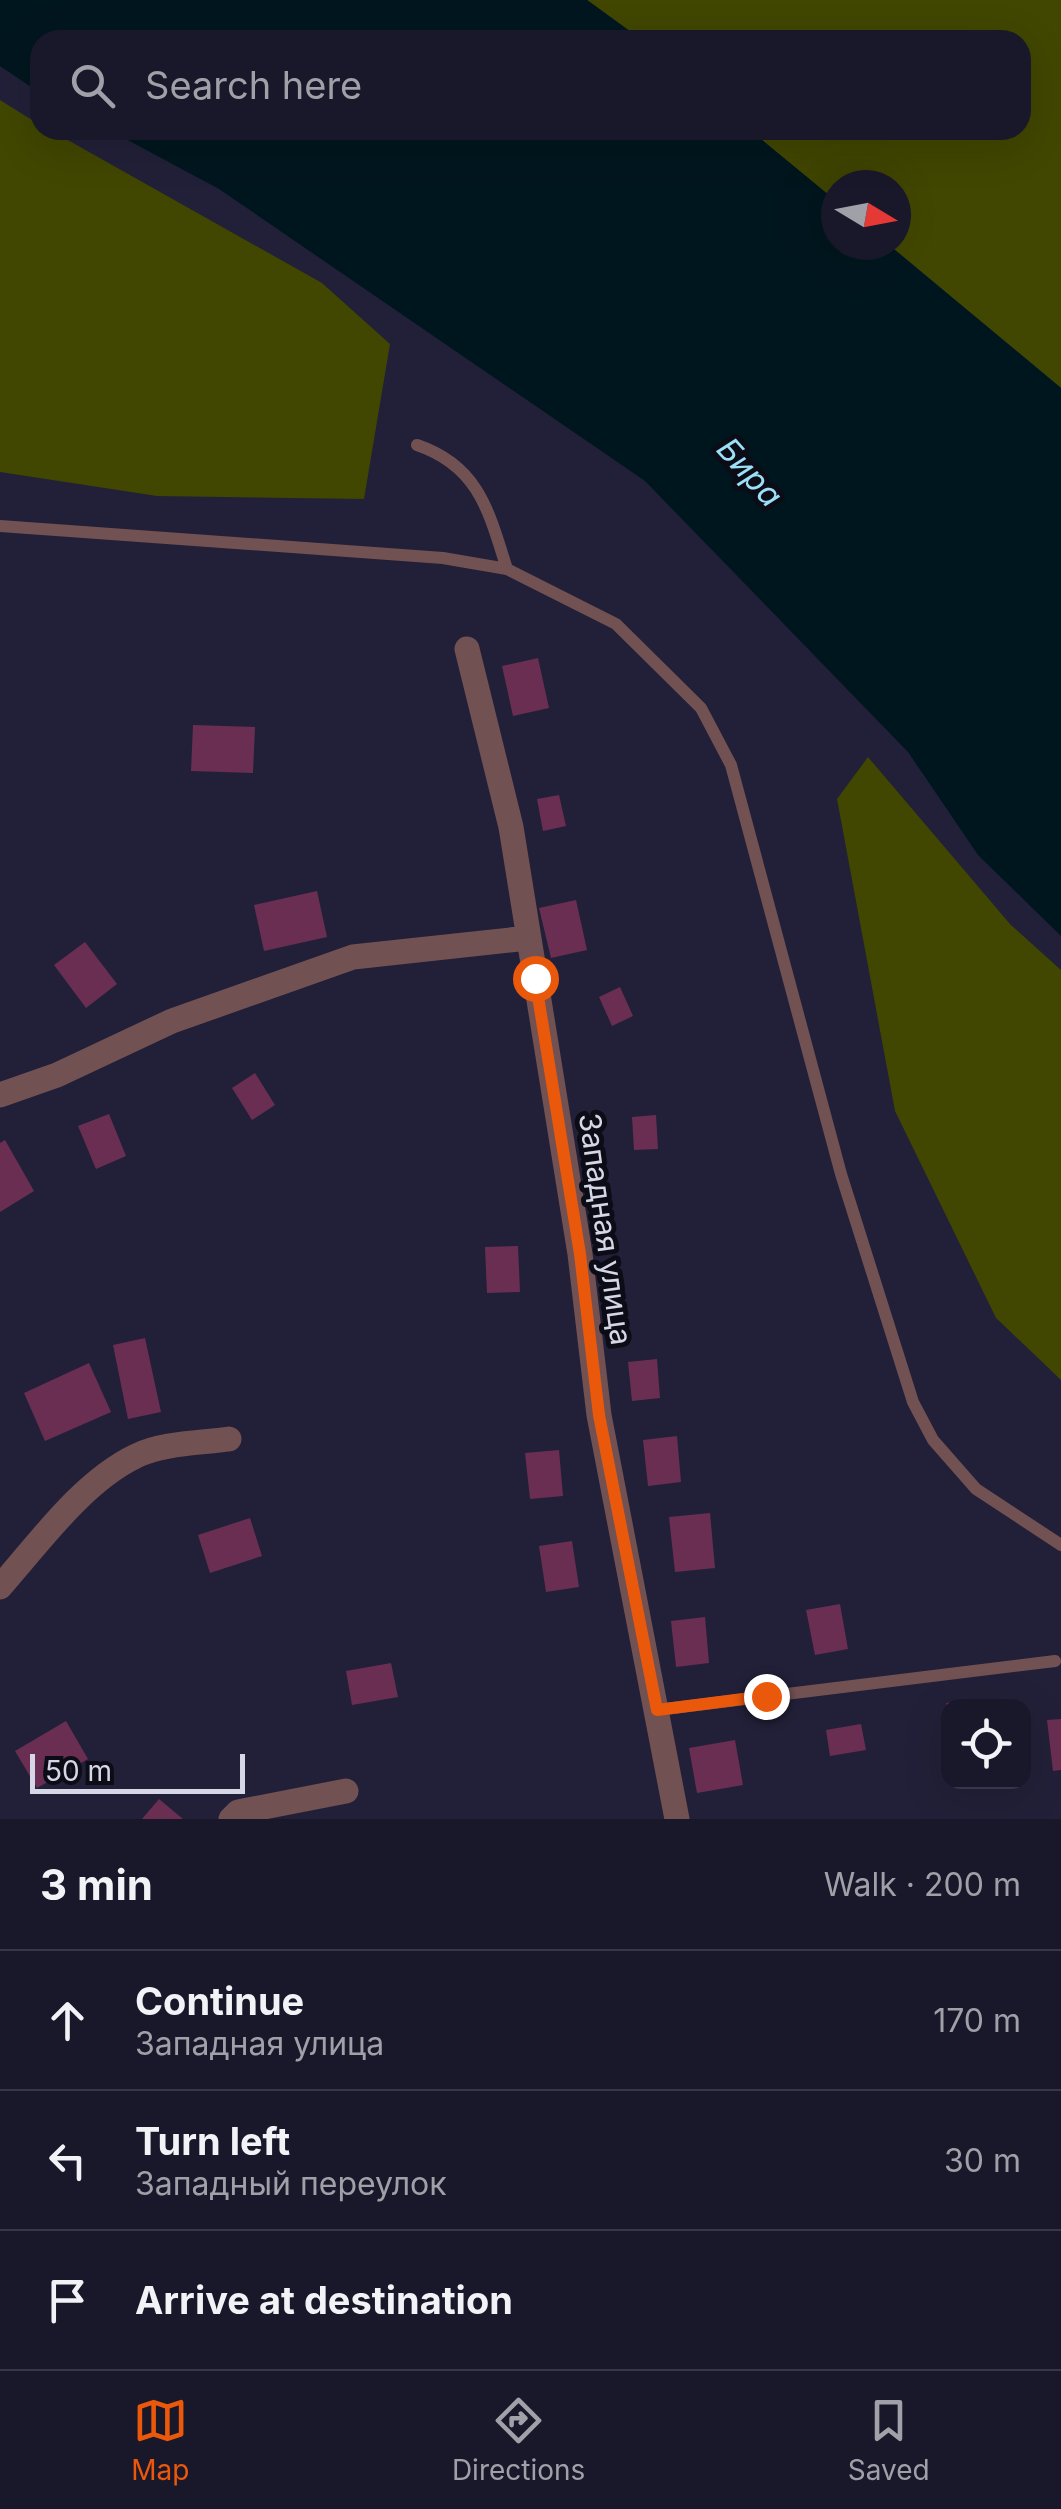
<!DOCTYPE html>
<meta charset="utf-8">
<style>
:root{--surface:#19182a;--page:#222132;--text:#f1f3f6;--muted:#9fa0a8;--line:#373747;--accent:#ea580c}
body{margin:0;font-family:Inter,sans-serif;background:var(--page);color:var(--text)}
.controls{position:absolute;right:30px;bottom:30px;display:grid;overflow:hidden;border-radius:20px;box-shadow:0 10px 40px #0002}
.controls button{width:90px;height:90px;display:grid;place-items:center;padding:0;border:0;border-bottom:2px solid var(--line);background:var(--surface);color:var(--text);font:50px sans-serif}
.compass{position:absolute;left:821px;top:170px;width:90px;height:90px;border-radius:50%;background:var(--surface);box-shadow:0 10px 40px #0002;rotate:100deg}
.scale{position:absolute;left:30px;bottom:25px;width:215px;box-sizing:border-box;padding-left:10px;border:5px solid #d5d6e6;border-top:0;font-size:28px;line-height:35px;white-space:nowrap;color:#d5d6e6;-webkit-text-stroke:8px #0b0c16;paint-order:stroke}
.stop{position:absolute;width:30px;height:30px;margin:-22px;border:8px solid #ea580c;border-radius:50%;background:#fff}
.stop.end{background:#ea580c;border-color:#fff;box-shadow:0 2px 10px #0008}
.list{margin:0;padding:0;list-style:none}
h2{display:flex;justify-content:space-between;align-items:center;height:130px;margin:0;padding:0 40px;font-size:42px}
h2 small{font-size:32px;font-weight:400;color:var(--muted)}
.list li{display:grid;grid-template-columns:65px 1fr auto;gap:30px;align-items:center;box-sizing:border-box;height:140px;padding:0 40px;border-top:2px solid var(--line)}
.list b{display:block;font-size:38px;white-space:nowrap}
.list p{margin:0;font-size:32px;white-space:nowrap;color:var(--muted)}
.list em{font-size:32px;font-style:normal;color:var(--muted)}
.icon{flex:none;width:55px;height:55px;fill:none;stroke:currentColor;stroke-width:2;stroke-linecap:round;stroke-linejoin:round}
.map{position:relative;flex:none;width:1061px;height:1819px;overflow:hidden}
.search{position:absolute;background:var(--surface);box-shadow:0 10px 40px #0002;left:30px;right:30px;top:30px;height:110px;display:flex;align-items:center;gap:25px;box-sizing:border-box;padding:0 35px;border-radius:30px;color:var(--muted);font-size:38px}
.sheet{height:550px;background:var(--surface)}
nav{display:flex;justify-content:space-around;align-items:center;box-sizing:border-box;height:140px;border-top:2px solid var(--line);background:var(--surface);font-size:28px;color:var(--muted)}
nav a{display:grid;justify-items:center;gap:5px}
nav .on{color:var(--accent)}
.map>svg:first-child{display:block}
</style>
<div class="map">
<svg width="1061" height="1819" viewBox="0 0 1061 1819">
<rect width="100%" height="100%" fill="#212038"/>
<path fill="#414600" d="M587 0H1061V388L889 245H896V185H836V201L750 130H1021V40H642Z
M0 100 40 125V130H50L322 283 390 344 364 499 157 496 0 472Z
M868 757 1010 924 1061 970V1380L996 1318 895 1111 837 799Z"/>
<path fill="#00161e" d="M0 0H587L642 40H40V93L0 66Z
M109 130H750L836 201V245H889L1061 388V936L978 855 908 752 645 481 219 189Z"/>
<path fill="#6a2e53" d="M538 658 549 708 513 716 502 666Z
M193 725 255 727 253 773 191 771Z
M559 795 566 826 543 831 537 799Z
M317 891 327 937 264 951 254 905Z
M576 900 587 950 551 958 539 908Z
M85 942 117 984 86 1008 54 965Z
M620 987 633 1016 612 1026 599 997Z
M255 1073 275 1105 252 1120 232 1088Z
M109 1114 126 1156 96 1169 78 1126Z
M656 1115 658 1149 634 1150 632 1117Z
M5 1140 34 1191 0 1212V1143Z
M518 1246 520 1292 487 1293 485 1247Z
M145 1338 161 1412 128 1419 113 1345Z
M657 1359 660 1398 632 1401 628 1362Z
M89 1363 111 1412 45 1441 24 1393Z
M677 1436 681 1482 648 1486 643 1440Z
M559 1450 563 1496 530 1499 525 1453Z
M710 1513 715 1568 675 1572 669 1517Z
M250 1518 262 1556 210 1573 198 1535Z
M572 1541 579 1587 546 1592 539 1546Z
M840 1604 848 1649 815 1655 806 1610Z
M705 1617 709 1663 676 1667 671 1621Z
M391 1663 398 1697 352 1705 346 1671Z
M980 1699 981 1706H947L946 1703Z
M1061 1719V1770L1053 1771 1047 1720Z
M66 1721 88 1759 37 1788 15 1751Z
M861 1724 866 1750 830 1756 826 1730Z
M735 1740 743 1785 697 1793 689 1748Z
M159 1799 183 1819H142Z"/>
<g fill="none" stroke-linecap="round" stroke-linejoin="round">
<path stroke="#725153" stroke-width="12" d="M417 445C479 466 489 512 507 569
M0 526 443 558 507 569 616 624 701 708 731 765 841 1174 913 1402 933 1440 976 1489 1061 1545
M657 1710 1055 1661"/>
<path stroke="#725153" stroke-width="25" d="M467 649 511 827 580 1254 599 1415 677 1819
M0 1095 57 1075 172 1021 353 957 528 938
M0 1587C39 1543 82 1482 136 1456 161 1443 201 1443 229 1439
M231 1819 238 1812 346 1791"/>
</g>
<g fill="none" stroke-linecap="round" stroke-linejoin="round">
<path stroke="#ea580c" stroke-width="12" d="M535 978 580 1254 599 1415 657 1710 766 1696"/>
</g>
<g text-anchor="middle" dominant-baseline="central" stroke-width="10" stroke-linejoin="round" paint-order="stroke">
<g font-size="30" fill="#d5d6e6" stroke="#0b0c16">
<text transform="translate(606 1229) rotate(82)">Западная улица</text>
</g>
<g font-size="32" font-style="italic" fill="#9ae0f7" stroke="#0b0c16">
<text transform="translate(750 472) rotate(48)">Бира</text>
</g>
</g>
</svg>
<div class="controls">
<button><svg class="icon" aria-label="locate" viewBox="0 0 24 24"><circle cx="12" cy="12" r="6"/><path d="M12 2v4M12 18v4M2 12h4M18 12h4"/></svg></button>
</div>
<svg class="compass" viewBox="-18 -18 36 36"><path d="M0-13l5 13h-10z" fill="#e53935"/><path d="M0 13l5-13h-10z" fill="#9fa0a8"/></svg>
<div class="scale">50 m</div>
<div class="stop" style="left:535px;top:978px"></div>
<div class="stop end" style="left:766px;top:1696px"></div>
<div class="search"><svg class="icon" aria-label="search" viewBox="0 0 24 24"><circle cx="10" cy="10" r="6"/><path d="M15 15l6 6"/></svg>Search here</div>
</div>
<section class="sheet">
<h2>3 min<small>Walk · 200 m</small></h2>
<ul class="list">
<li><svg class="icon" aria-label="ahead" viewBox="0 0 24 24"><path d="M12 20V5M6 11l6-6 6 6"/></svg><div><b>Continue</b><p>Западная улица</p></div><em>170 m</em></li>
<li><svg class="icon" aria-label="left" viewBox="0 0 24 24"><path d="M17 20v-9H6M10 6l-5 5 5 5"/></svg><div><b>Turn left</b><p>Западный переулок</p></div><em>30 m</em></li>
<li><svg class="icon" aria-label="arrive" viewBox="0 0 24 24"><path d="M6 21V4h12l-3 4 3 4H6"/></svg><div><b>Arrive at destination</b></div></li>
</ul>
</section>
<nav>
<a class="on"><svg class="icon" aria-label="map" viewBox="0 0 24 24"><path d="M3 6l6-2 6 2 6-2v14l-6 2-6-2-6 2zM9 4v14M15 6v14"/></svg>Map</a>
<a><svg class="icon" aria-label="directions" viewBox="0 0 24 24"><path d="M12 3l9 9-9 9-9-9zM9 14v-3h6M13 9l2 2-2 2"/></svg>Directions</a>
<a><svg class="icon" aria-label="saved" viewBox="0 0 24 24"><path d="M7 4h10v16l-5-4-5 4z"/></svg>Saved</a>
</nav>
